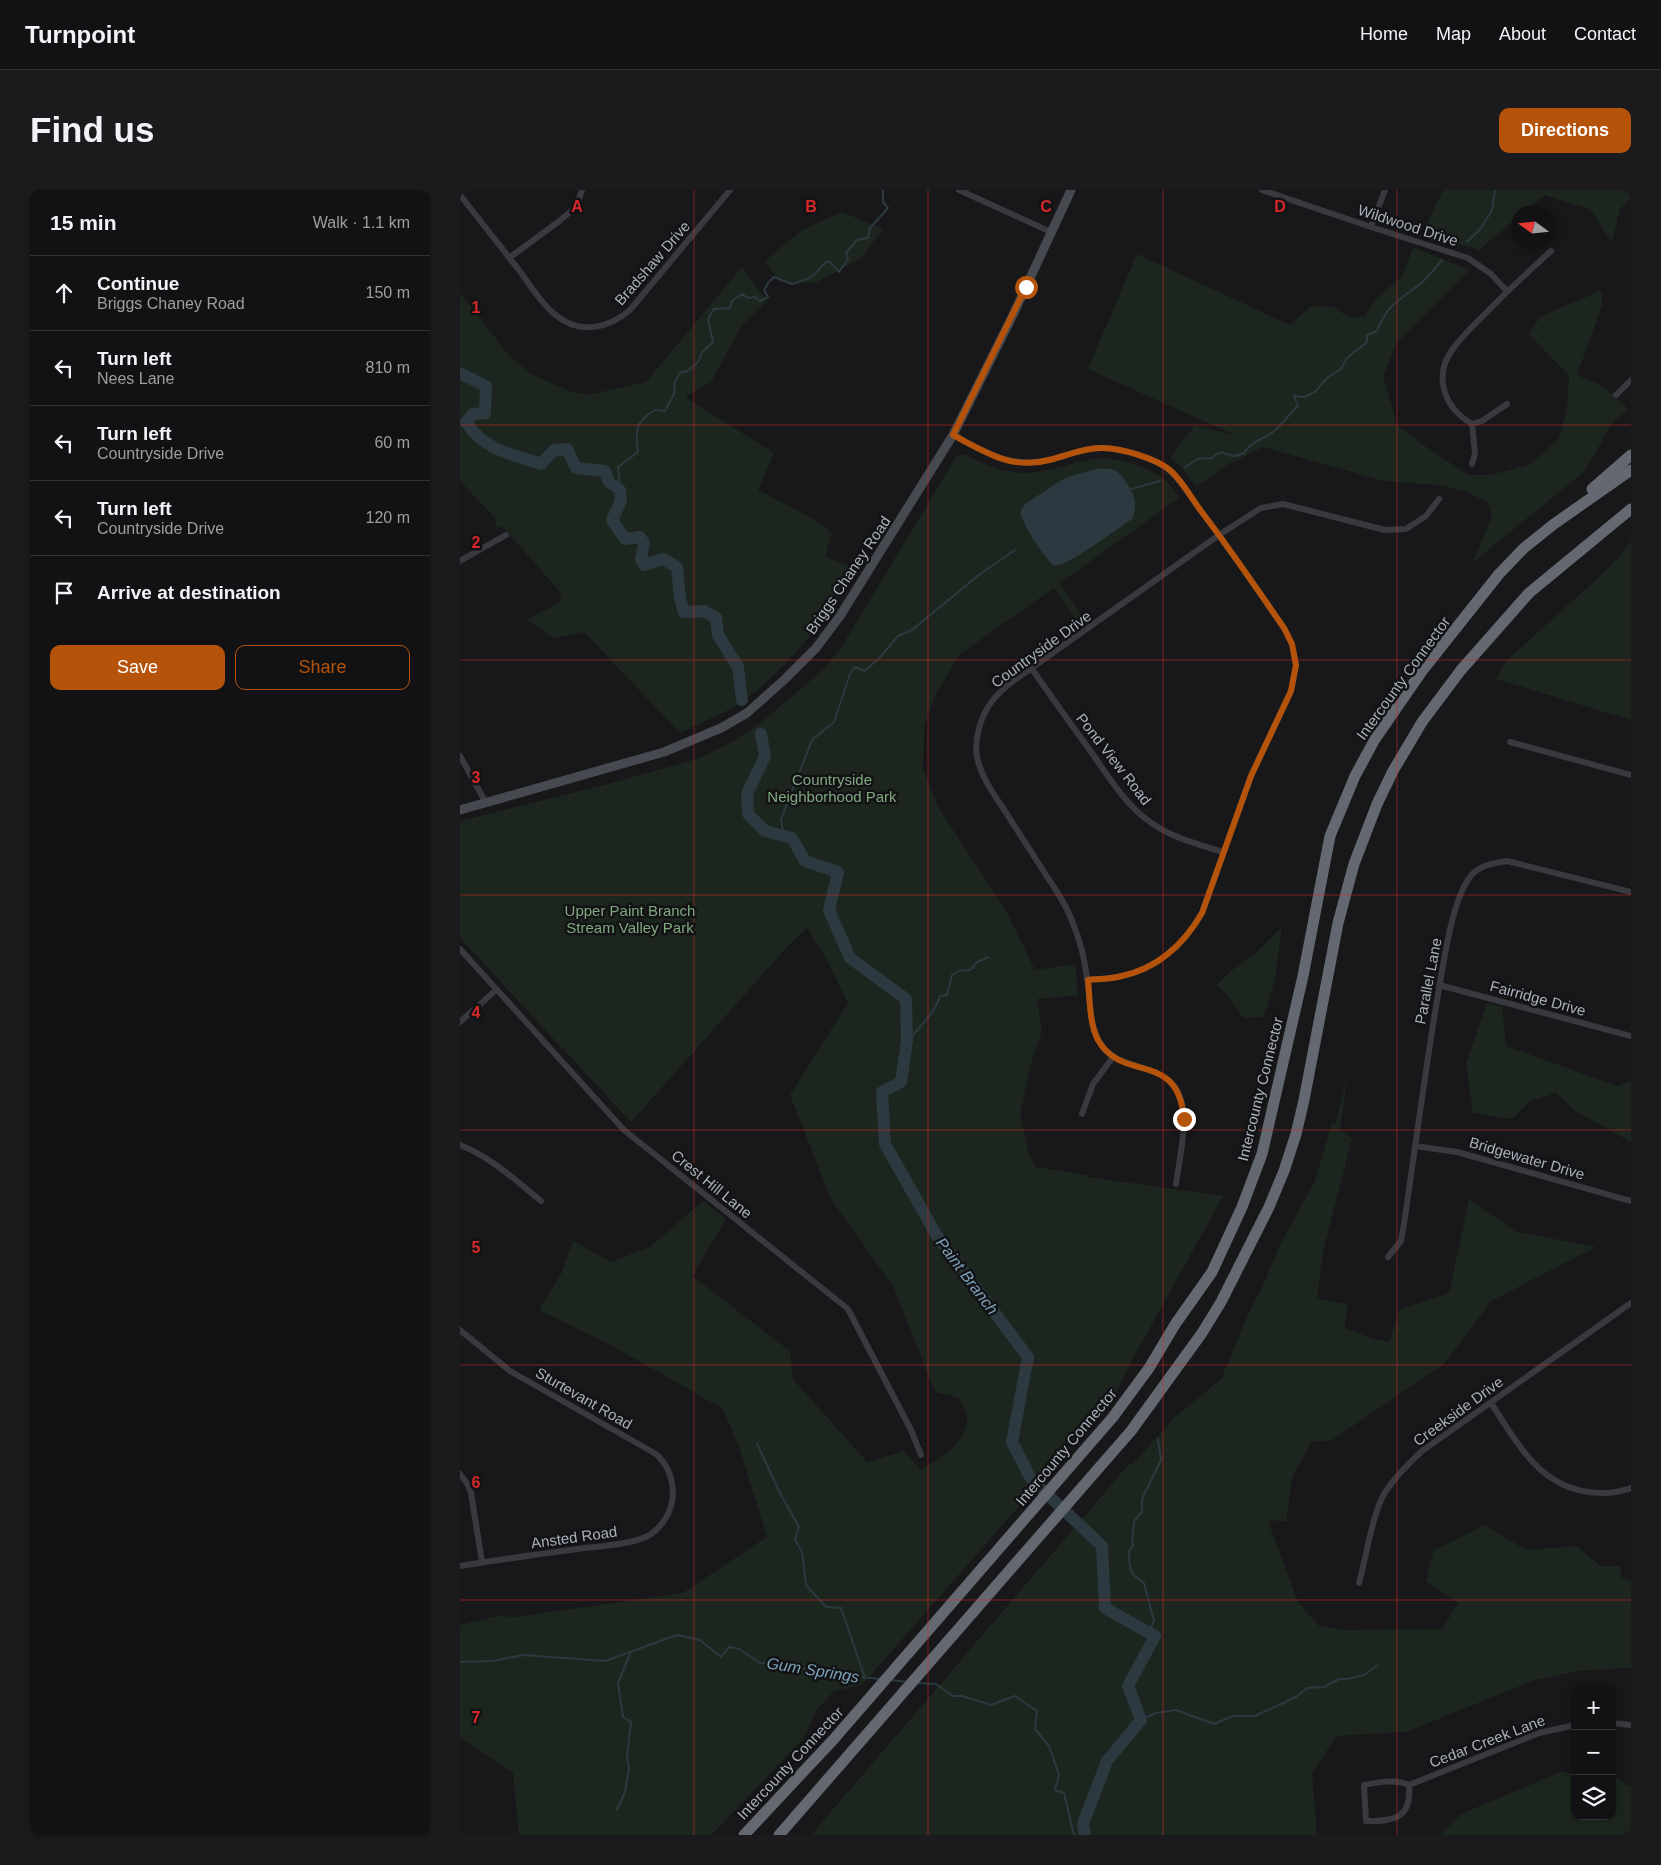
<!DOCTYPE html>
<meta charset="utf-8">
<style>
:root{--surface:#121214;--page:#1b1b1d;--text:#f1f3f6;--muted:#9c9ea0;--line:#313234;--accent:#b45309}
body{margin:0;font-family:Helvetica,sans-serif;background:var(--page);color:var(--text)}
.controls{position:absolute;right:15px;bottom:15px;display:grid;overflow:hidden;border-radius:10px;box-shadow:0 2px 8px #0003}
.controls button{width:45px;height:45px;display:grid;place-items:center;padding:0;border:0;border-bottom:1px solid var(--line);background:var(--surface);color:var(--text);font:25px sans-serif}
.compass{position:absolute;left:1051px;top:15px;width:45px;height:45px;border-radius:50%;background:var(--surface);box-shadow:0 2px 8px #0003;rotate:285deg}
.stop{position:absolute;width:15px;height:15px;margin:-11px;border:4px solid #b45309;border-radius:50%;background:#fff}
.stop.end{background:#b45309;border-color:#fff;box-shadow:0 1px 5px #0008}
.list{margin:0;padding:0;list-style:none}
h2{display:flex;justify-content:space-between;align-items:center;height:65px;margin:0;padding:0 20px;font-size:21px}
h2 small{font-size:16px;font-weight:400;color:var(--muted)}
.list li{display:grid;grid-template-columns:32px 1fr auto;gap:15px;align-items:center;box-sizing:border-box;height:75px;padding:0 20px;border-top:1px solid var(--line)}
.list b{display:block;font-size:19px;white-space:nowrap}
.list p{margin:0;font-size:16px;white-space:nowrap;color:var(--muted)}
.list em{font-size:16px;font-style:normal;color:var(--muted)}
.actions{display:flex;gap:10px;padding:15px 20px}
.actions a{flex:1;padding:11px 0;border:1px solid var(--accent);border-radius:10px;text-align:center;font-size:18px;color:var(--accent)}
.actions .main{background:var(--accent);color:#fff}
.icon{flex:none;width:28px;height:28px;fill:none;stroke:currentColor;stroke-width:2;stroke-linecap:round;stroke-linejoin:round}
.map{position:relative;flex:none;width:1171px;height:1645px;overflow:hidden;border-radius:10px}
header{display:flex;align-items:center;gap:30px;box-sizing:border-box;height:70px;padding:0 25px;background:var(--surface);border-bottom:1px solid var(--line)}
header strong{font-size:24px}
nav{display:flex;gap:28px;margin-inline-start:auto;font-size:18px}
.intro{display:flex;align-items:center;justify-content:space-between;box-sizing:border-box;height:120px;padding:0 30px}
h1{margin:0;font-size:35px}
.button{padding:12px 22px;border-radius:10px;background:var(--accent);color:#fff;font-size:18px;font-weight:700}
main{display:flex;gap:30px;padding:0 30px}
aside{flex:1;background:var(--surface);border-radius:10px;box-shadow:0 2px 8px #0003}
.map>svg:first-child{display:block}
</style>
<header>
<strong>Turnpoint</strong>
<nav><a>Home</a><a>Map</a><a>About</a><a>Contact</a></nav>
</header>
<div class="intro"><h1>Find us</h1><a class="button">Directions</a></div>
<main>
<aside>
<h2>15 min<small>Walk · 1.1 km</small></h2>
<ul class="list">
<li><svg class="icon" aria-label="ahead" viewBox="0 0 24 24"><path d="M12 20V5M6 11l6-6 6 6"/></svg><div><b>Continue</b><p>Briggs Chaney Road</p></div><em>150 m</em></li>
<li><svg class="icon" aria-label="left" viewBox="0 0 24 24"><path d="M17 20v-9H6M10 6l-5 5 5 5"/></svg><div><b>Turn left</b><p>Nees Lane</p></div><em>810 m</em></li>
<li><svg class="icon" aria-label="left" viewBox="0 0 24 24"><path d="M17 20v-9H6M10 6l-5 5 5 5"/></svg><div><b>Turn left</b><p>Countryside Drive</p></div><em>60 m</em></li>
<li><svg class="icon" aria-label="left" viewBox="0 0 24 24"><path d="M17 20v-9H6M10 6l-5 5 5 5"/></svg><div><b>Turn left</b><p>Countryside Drive</p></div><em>120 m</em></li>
<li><svg class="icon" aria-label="arrive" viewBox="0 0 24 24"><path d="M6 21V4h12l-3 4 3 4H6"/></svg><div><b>Arrive at destination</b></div></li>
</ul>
<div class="actions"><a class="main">Save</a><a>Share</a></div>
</aside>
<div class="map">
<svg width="1171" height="1645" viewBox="0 0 1171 1645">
<rect width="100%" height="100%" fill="#18181a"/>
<path fill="#1d261e" d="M983 0H1171V9L1160 19 1152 52 1130 19 1085 5 1064 22H1058V27L1019 60 963 43Z
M382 22 423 39 401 68 355 93 320 92 305 71 342 40Z
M953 57 1009 80 937 152 923 186 937 235 963 255 1008 285H1030L1069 275 1098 250 1107 219 1109 186 1069 144 1080 127 1142 100V116L1117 185 1143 196 1168 219 1153 232 1124 282 1012 373 1032 327 1028 313 1008 302 979 295 924 291 803 257 767 275 736 297 722 278 710 268 735 235 777 246 628 179 677 64 830 135 851 116 873 117 890 128 904 126 917 108 943 85Z
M282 77 307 111 282 135 251 192 225 207 314 263 298 300 350 327 372 343 365 366 397 380C365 428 325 485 275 516 258 526 238 534 220 543L124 442 93 448 67 429 98 414 102 404 42 336 37 339 35 328 0 291V103L48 164 71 184 109 201 128 205 186 192Z
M503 264C522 273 540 282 561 283 586 284 609 273 633 269 652 265 690 277 705 290 710 295 715 302 719 308L600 393 624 429 618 433 594 398 500 464 475 506 464 537 463 578 478 617 545 719 575 780 615 774 618 805 577 809 582 841 572 870 560 924 568 960 575 977 627 985V987L763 1006 671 1172 653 1209 402 1495 374 1501 356 1521 344 1548 251 1645H59L53 1583 0 1547V1435L38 1426 56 1427 223 1403 307 1347 279 1257 263 1219 149 1154 79 1120 101 1084 113 1051 151 1072 190 1057 243 1011 266 1029 232 1086 330 1161 333 1189 407 1272 444 1261 461 1280C479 1268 506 1254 507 1230 508 1223 502 1214 499 1208L475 1202 434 1098 371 1009 330 905 388 813 368 772 347 738 328 756 171 932 0 748V631L148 594 234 570 250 563 272 552 299 534 364 479 382 456 496 267Z
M1171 352V530L1036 489 1046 471 1150 377Z
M822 737 815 789 804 827 783 828 767 805 756 795 771 781 795 764Z
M1027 813 1042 817 1046 856 1157 896 1171 891V952L1115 921 1096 903 1070 911 1052 929 1013 923 1006 874Z
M888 883 880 939 892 949 863 1062 857 1108 887 1114 885 1138 913 1149 929 1152 940 1119 989 1103 1009 1010 1057 1042 1136 1057 1031 1111 984 1174 872 1250 851 1252 832 1288 826 1332 811 1330 809 1334 838 1412 859 1436 884 1440 982 1439 998 1413 966 1391 974 1360 1025 1335 1066 1360 1117 1356 1140 1376H1160L1162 1388 1171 1390V1478L1117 1481 1075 1490 946 1542 876 1546 852 1584 857 1645H351L669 1274 672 1275 716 1226 761 1189 791 1118 801 1100 819 1057 855 991 872 932 875 934 877 928Z
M1101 1582 1115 1584V1626H1152V1588L1157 1589 1171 1597V1645H980L1001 1624Z"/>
<path fill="#2c3940" d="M636 279C643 279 650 278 656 281 660 283 663 288 666 292 675 306 678 313 672 329 659 338 606 377 594 376 585 368 564 337 561 325 559 321 563 318 565 314L605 288Z"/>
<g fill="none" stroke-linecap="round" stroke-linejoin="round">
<path stroke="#2c3940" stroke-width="2" d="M1007 52 1021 38 1032 20 1035 0
M725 277 738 269 752 268C763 257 764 266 775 266 778 265 781 264 784 263 790 252 802 250 813 242 822 235 829 224 838 216L834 206 844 207 855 202 867 188 881 179 887 168 907 152V145L917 141C927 114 940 110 961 93 969 87 975 78 982 70
M671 299 700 291
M160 300 158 277 178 262C175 240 175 232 195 220L205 221 214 204 215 191 220 183 229 180 238 172 242 162 253 152 248 129 254 119 270 118 272 111 282 104 288 108 295 107 300 111 308 107 304 100 308 93 314 87 332 94C339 92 348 90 354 85 360 80 362 73 369 71L379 82 388 69 386 63 397 50 408 48 410 38 428 18 423 12V0
M324 646 321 629 352 550 374 532 390 484 395 477 405 481 422 465 438 446 452 440 520 384 555 360
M447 851C460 837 474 824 480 806L487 805 492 785 499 781 510 780 517 772 528 767
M297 1254 321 1305 339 1337 335 1349 342 1362 346 1395 366 1417 381 1418 405 1488
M689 1442 694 1431 684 1393C668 1383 670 1379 669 1361L673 1356C671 1347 674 1341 674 1331L682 1322V1309L701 1270 698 1249
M0 1472 33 1471 63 1465 145 1471 217 1445 240 1450 261 1467 269 1457 279 1459 300 1473 419 1489
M432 1490 447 1492
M459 1493 476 1494 493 1506H502L531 1515 555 1506 577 1521 575 1539 589 1556 599 1585 595 1600 604 1603 614 1645
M681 1530 696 1523 716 1520 754 1534 773 1526H795L836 1507 847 1498 864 1497 879 1489H888L904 1485 918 1475
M157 1620 165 1602 169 1579 167 1566 171 1532 163 1527 158 1493 170 1464"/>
<path stroke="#2c3940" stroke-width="12" d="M0 183 26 196 25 223 13 224 6 232C24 260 51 264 81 274L94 260 107 259 116 278 145 281 149 292 160 300 161 311 152 330 165 349 180 347 184 353 181 369 184 375 203 369 217 377 220 409 224 422 244 421 256 428 258 445 278 477 282 510
M301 544 305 566 287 604 288 624 305 641 332 648 345 671 378 682 369 720 390 768 446 809 447 851 441 892 422 902 425 954 477 1046 568 1167 552 1252 571 1289 642 1356 645 1418 695 1446 668 1496 681 1530 647 1571 623 1634 625 1645"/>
<path stroke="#383a40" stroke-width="6" d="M499 0 591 42
M802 0 911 37 1008 68 1031 84 1047 101
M0 5C18 28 37 52 55 75 68 91 80 113 97 126 121 145 149 138 170 120L270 0
M911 37 925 0
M49 68 98 32 116 17 122 0
M1156 205 1171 190
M1012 234 1022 231 1047 214
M493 245C525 262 551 279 589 270 606 266 623 258 640 258 659 257 698 269 711 282 723 292 731 308 741 321 770 359 797 399 824 438L832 454 836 475 831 501 791 586 742 723C724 754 699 778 662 786 651 789 639 789 628 790
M1012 274 1015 263 1012 234C983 217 972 184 995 156 1004 144 1016 133 1027 122 1047 101 1069 81 1091 61
M0 371 46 345
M572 479C592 508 613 537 634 566 650 589 666 615 690 632 712 648 738 654 763 662
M1050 552 1171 585
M0 566 26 613
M0 759 164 940 388 1119 451 1240 461 1265
M979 795 1171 846
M0 832 36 800
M622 924 633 894 653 867
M0 955C31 967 55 990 81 1011
M955 956 997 962 1171 1011
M716 994C719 972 726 940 723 919 715 864 657 889 638 849 629 831 630 808 627 789 625 769 620 750 612 731 606 714 595 699 586 685 571 662 557 640 543 618 532 602 521 586 517 567 514 548 521 525 533 510 537 504 544 499 549 494L759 345 801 318 823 314 925 340 946 339 966 326 979 309
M928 1067 941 1051 944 1034C956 953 966 873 980 793 985 764 993 709 1010 687 1019 675 1034 673 1047 671L1171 702
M0 1140 50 1181 196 1264C208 1275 213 1289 213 1305 212 1321 202 1338 188 1346 172 1354 143 1356 125 1358 83 1364 41 1369 0 1376
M1031 1213C1055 1249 1075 1291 1122 1301 1138 1304 1155 1304 1171 1298
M0 1284 8 1295 11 1303 22 1372
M899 1393C906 1368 912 1326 924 1304 934 1288 948 1274 962 1261L1171 1113
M1152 1533 1171 1535
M949 1595C952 1629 934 1631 906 1631L904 1595C919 1592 935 1589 949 1595L1079 1543 1115 1535"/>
<path stroke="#464a50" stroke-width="9" d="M0 620 204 562 261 538 287 523 324 490 356 458 380 426 493 245 552 127 611 0"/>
<path stroke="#646971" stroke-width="11" d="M1132 299 1171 265
M284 1645 373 1550 653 1227 689 1178 716 1133 752 1082 782 1017 802 964 843 786 870 646 895 586 915 549 962 481 1039 384 1064 358 1094 334 1171 280
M319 1645 671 1241 742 1143 761 1112 809 1017 824 981 836 944 844 910 878 733 894 674 917 614 933 581 962 532 1001 480 1069 403 1171 319"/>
</g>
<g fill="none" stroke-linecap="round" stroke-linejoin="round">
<path stroke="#b45309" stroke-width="6" d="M566 97 493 245C525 262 551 280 589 270 606 266 623 258 640 258 659 257 698 269 711 281 723 292 731 308 741 321 770 359 797 399 824 438L832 454 836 475 831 501 791 586 742 723C724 754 698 778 662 786 651 789 639 789 628 790 630 808 629 833 638 850 663 894 718 859 724 929"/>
</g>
<path fill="none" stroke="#d62828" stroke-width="1" stroke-opacity="0.55" d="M234 0V1645M468 0V1645M703 0V1645M937 0V1645M0 235H1171M0 470H1171M0 705H1171M0 940H1171M0 1175H1171M0 1410H1171"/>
<g text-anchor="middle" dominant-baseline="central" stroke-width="5" stroke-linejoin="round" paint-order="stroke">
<g font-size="15" fill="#a9b0bb" stroke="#131316">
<text transform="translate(948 35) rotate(18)">Wildwood Drive</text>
<text transform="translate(192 73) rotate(-49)">Bradshaw Drive</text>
<text transform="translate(388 385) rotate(-56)">Briggs Chaney Road</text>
<text transform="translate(581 459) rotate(-36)">Countryside Drive</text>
<text transform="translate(943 488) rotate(-54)">Intercounty Connector</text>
<text transform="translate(654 569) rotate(52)">Pond View Road</text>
<text transform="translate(968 791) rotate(-79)">Parallel Lane</text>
<text transform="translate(1078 808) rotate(15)">Fairridge Drive</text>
<text transform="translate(800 899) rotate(-76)">Intercounty Connector</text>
<text transform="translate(1067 968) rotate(16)">Bridgewater Drive</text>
<text transform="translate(252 994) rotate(39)">Crest Hill Lane</text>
<text transform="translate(124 1208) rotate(30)">Sturtevant Road</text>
<text transform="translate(998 1221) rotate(-36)">Creekside Drive</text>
<text transform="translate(606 1257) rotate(-50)">Intercounty Connector</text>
<text transform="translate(114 1347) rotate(-8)">Ansted Road</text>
<text transform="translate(1027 1551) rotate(-21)">Cedar Creek Lane</text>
<text transform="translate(330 1573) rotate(-47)">Intercounty Connector</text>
</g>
<g font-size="15" fill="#7fa87e" stroke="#131316">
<text x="372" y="589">Countryside<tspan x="372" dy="17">Neighborhood Park</tspan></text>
<text x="170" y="720">Upper Paint Branch<tspan x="170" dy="17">Stream Valley Park</tspan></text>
</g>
<g font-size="16" font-style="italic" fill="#7da2b9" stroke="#131316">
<text transform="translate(507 1086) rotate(53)">Paint Branch</text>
<text transform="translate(353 1480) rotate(9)">Gum Springs</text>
</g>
</g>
<g font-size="16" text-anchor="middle" font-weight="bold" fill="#d62828" stroke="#131316" stroke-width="5" stroke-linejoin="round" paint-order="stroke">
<text x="117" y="22">A</text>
<text x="351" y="22">B</text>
<text x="586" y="22">C</text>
<text x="820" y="22">D</text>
<text x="16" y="123">1</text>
<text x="16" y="358">2</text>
<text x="16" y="593">3</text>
<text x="16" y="828">4</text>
<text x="16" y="1063">5</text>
<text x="16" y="1298">6</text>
<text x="16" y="1533">7</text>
</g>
</svg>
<div class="controls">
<button>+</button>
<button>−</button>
<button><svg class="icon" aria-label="layers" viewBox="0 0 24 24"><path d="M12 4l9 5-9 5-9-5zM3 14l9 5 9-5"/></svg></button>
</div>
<svg class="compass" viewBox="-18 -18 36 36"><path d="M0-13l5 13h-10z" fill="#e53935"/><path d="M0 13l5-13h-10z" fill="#9c9ea0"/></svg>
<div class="stop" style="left:566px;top:97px"></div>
<div class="stop end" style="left:724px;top:929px"></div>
</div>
</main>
